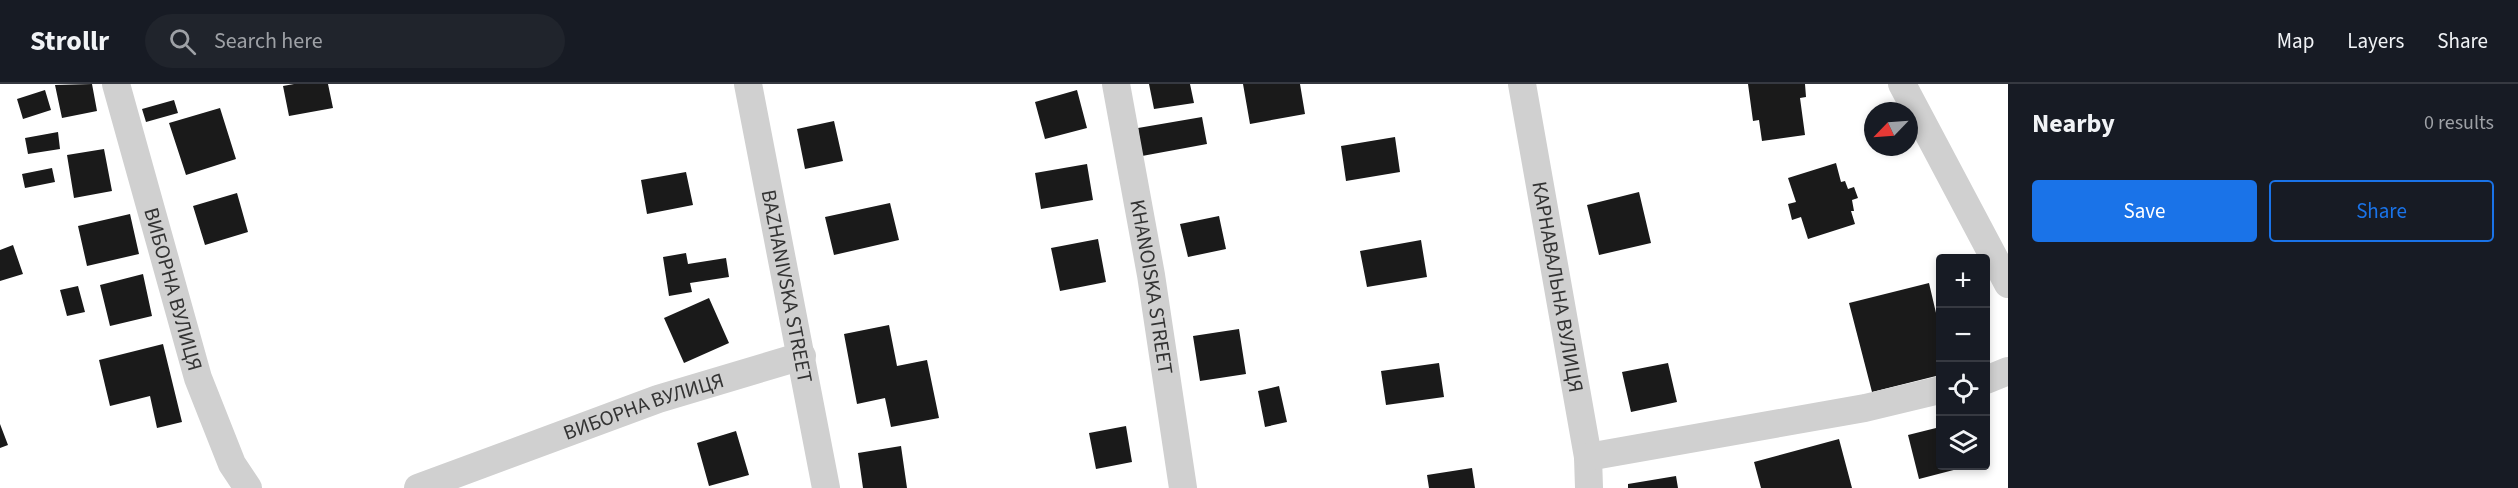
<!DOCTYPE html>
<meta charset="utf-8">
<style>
:root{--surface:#171b24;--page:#20242c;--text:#f1f3f6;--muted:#9ea1a6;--line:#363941;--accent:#1a73e8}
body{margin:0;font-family:"Source Sans 3",sans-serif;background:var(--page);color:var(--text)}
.controls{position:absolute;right:18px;bottom:18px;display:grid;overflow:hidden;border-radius:6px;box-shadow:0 3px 9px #0003}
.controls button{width:54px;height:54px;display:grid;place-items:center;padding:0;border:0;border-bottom:2px solid var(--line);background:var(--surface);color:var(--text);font:30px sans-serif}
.compass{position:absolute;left:1864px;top:18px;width:54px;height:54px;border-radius:50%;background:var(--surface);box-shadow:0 3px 9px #0003;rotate:245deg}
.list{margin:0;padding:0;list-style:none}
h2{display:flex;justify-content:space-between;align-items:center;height:78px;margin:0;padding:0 24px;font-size:26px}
h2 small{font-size:20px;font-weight:400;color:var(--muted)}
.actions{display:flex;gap:12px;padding:18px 24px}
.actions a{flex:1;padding:14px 0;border:2px solid var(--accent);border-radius:6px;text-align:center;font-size:21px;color:var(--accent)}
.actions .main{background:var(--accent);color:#fff}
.icon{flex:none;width:33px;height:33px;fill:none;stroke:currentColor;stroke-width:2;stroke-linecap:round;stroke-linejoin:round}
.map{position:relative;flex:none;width:2008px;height:404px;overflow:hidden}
header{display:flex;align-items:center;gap:36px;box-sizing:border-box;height:84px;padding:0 30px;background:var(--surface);border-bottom:2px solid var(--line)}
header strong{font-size:28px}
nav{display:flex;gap:33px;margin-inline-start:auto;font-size:21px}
.search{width:420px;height:54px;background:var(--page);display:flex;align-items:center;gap:15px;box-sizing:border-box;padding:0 21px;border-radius:33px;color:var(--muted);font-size:22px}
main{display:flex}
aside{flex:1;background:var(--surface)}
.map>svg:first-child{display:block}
</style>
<header>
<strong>Strollr</strong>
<div class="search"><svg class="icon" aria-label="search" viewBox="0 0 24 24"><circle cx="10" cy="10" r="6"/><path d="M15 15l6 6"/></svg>Search here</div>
<nav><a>Map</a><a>Layers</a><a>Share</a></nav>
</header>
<main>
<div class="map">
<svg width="2008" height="404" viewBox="0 0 2008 404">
<rect width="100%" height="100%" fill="#fff"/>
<path fill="#1a1a1a" d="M92 0 97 27 62 34 55 1Z
M294 0H328L333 24 289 32 283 2Z
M1149 0H1190L1194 19 1154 25Z
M1243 0H1300L1305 30 1250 40Z
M1748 0H1805L1806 13 1800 14 1805 51 1762 57 1759 36 1753 37Z
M45 6 51 26 23 35 17 15Z
M1077 6 1087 44 1045 55 1035 18Z
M174 16 178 29 146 38 142 25Z
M220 24 236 75 186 91 169 39Z
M1202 33 1207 60 1142 72 1138 44Z
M834 37 843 77 805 85 797 45Z
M58 48 60 65 28 70 25 54Z
M1395 53 1400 88 1346 97 1341 62Z
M104 65 112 107 74 114 67 71Z
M1836 79 1841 98 1845 97 1848 105 1854 103 1858 114 1852 116 1854 127H1851L1855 140 1808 155 1801 133 1792 136 1788 120 1796 118 1788 94Z
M1087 80 1093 116 1041 125 1035 89Z
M52 84 55 98 25 104 22 90Z
M686 88 693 121 647 130 641 96Z
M1639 108 1651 159 1599 171 1587 121Z
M237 109 248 148 205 161 193 122Z
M890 119 899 156 834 171 825 133Z
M130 130 139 170 87 182 78 142Z
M1219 132 1226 165 1188 173 1180 140Z
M1098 155 1106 198 1060 207 1051 164Z
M1421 156 1427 193 1367 203 1360 167Z
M13 161 23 190 0 197V166Z
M686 169 688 180 726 174 729 193 690 199 692 208 669 212 663 173Z
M143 190 152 232 110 242 100 201Z
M1929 199 1940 246V291L1872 308 1849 219Z
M78 202 85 228 67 232 60 206Z
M709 214 729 259 684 279 664 234Z
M889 241 897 282 927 276 939 334 891 343 885 314 857 320 844 250Z
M1239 245 1246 290 1200 297 1193 252Z
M163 260 182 338 157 344 150 312 110 322 99 276Z
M1439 279 1444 313 1386 321 1381 287Z
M1668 279 1677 318 1631 328 1622 288Z
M1279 302 1287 338 1265 343 1258 307Z
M0 340 8 361 0 364Z
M1126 342 1132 378 1096 385 1089 349Z
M1940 343V382H1969L1919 395 1908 351Z
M736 347 749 391 709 402 697 359Z
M1839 355 1852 404H1761L1754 378Z
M901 362 907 404H863L858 369Z
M1472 384 1475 404H1429L1427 391Z
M1676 392 1678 404H1628V400Z"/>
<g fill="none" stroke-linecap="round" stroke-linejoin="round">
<g stroke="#d0d0d0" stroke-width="28">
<path id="s1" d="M116 0 198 294 232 380 248 404"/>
<path id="s2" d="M748 0 826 404"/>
<path id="s3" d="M1116 0 1151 191 1183 404"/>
<path id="s4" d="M1522 0 1588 373 1589 404"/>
<path d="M1902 0 2008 200"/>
<path d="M1986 296 2008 287"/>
<path d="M1588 373 1865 324 1940 306"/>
<path id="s5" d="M418 404 658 315 802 272"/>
</g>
</g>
<g text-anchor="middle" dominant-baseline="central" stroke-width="6" stroke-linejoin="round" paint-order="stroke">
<g font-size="21" fill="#333" stroke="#fff">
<text stroke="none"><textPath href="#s2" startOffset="206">BAZHANIVSKA STREET</textPath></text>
<text stroke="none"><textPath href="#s3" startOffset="206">KHANOISKA STREET</textPath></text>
<text stroke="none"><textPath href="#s4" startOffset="206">КАРНАВАЛЬНА ВУЛИЦЯ</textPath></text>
<text stroke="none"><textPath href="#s1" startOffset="213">ВИБОРНА ВУЛИЦЯ</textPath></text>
<text stroke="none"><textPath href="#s5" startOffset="240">ВИБОРНА ВУЛИЦЯ</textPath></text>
</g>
</g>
</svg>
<div class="controls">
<button>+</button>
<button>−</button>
<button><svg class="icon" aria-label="locate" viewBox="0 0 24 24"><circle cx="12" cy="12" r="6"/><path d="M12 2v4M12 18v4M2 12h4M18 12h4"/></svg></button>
<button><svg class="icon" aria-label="layers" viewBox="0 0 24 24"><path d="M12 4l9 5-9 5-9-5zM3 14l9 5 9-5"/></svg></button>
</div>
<svg class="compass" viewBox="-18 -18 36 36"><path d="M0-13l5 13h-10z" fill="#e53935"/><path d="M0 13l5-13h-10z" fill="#9ea1a6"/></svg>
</div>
<aside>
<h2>Nearby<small>0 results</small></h2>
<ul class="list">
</ul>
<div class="actions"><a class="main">Save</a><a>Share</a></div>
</aside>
</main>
